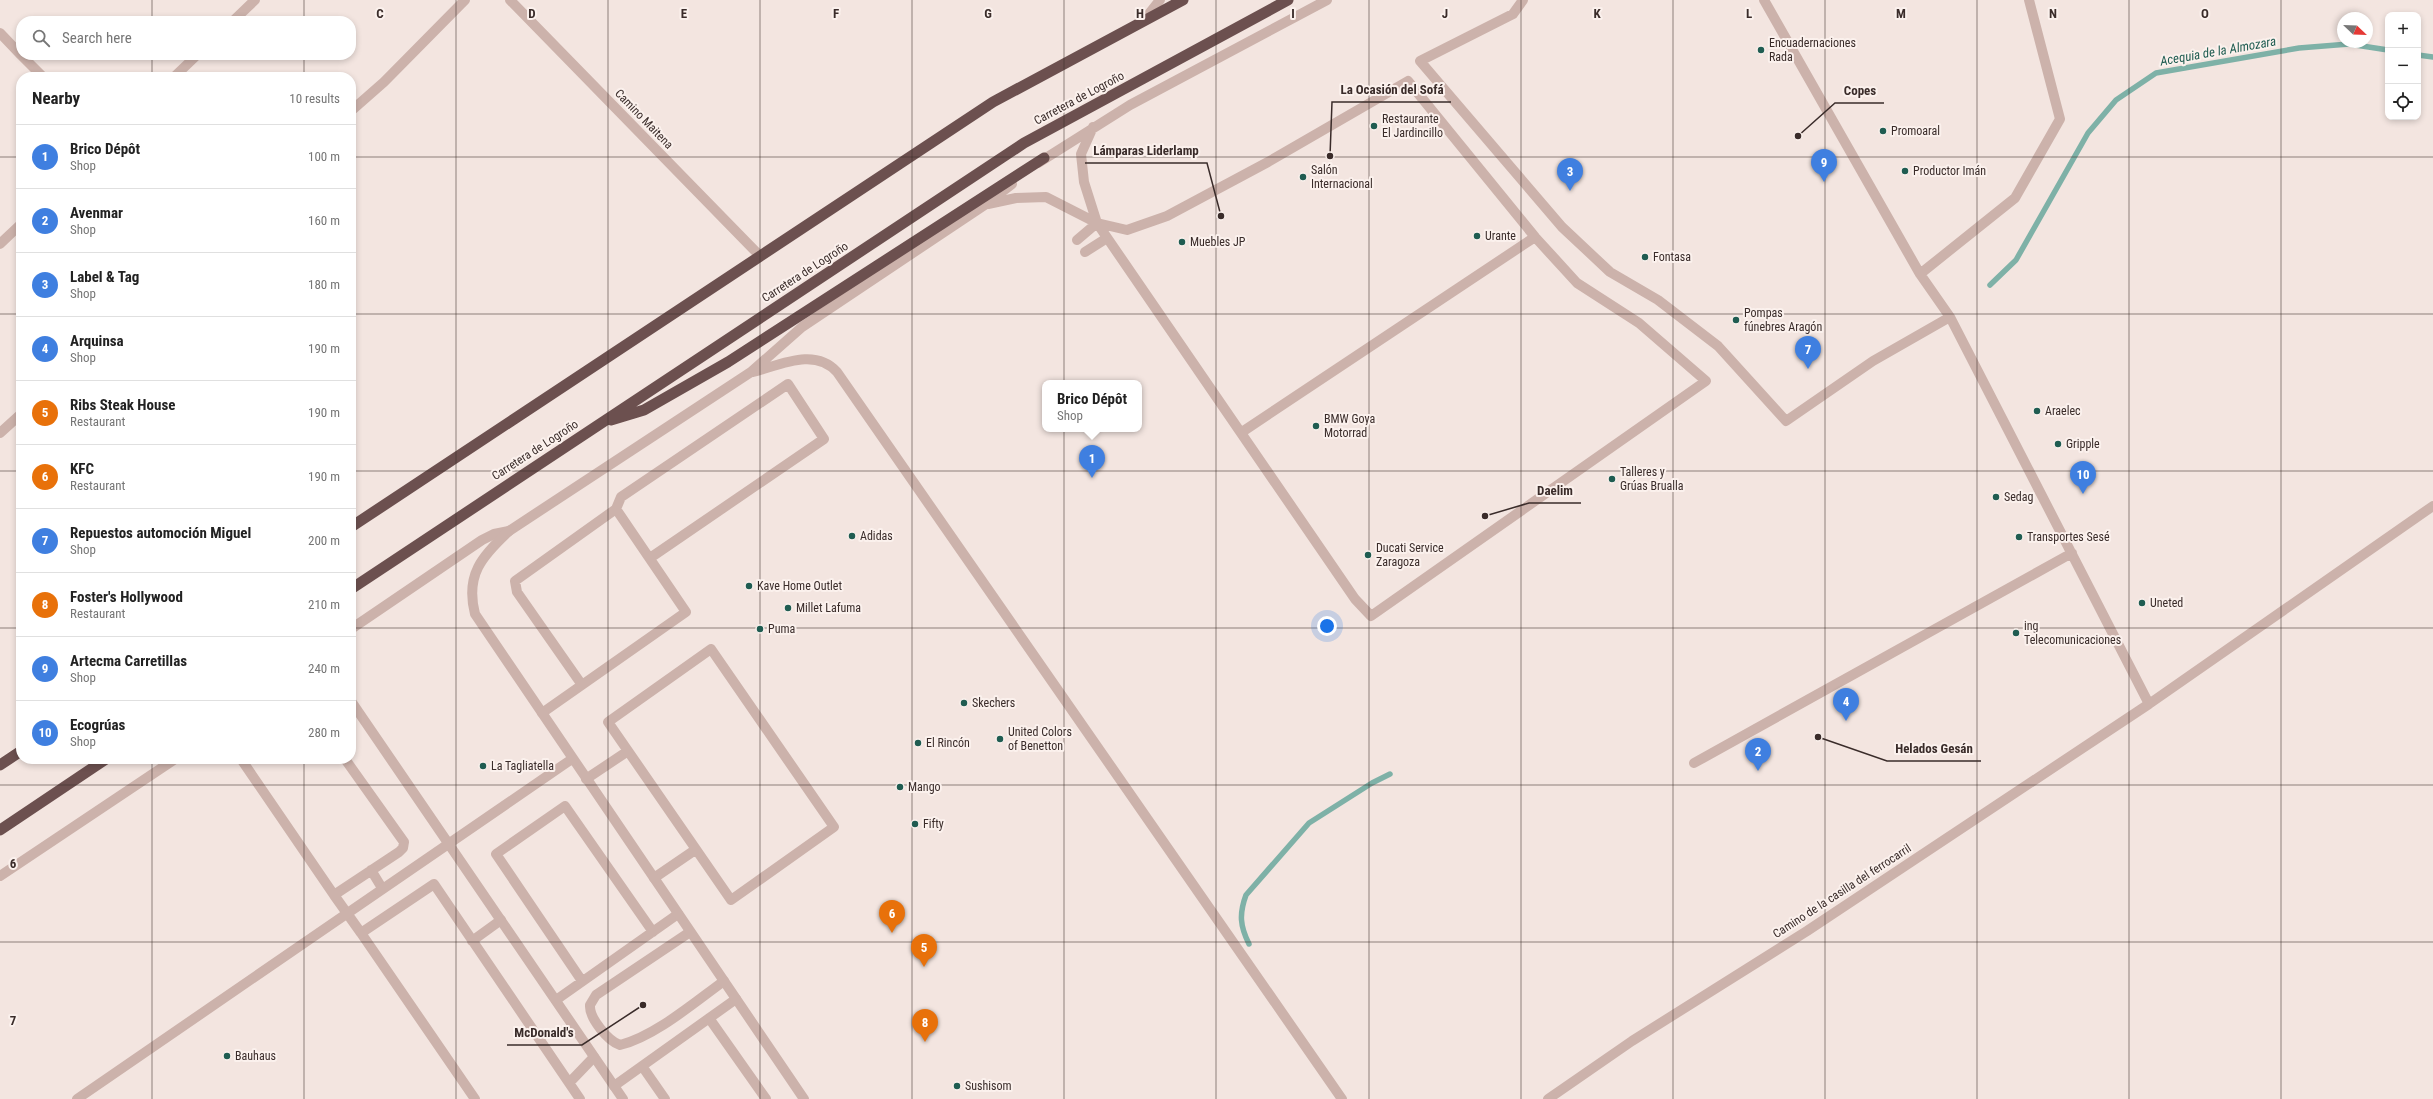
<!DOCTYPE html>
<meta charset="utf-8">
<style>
:root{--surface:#fff;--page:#f2f2f2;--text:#222;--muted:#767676;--line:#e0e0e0;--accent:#1f5c51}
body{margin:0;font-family:"Roboto Condensed",sans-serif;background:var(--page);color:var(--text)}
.controls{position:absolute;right:12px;top:12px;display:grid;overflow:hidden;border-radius:8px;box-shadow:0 2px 6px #0003}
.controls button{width:36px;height:36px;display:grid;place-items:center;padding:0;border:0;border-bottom:1px solid var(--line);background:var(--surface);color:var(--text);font:20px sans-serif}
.compass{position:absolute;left:2337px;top:12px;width:36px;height:36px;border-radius:50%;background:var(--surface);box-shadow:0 2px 6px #0003;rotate:113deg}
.you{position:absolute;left:1327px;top:626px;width:14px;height:14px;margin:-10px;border:3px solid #fff;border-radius:50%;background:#1a73e8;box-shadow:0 0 0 6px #1a73e833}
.badge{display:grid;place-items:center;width:26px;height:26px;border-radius:50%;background:var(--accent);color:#fff;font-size:13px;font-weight:700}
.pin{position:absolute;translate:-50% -33px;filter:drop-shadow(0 1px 2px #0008)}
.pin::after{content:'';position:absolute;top:21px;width:14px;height:12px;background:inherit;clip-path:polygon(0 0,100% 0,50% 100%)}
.popup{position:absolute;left:1042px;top:380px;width:100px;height:52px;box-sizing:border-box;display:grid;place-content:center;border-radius:8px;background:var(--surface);filter:drop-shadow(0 1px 3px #0005);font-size:13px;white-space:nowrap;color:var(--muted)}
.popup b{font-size:15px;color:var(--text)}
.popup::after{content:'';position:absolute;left:50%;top:100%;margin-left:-8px;border:8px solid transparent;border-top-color:var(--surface)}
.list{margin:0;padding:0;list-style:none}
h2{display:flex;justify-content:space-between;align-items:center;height:52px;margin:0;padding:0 16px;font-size:17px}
h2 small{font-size:13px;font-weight:400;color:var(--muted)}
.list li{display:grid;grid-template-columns:26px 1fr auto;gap:12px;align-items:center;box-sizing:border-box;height:64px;padding:0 16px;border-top:1px solid var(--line)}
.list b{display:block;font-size:15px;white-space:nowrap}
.list p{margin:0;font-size:13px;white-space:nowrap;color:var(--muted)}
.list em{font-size:13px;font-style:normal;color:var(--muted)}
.icon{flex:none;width:22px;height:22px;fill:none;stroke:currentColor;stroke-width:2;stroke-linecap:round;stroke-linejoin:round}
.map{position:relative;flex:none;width:2433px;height:1099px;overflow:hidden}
.search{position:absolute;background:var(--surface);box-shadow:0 2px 6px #0003;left:16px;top:16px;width:340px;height:44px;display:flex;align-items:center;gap:10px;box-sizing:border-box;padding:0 14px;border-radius:16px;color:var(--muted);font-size:15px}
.panel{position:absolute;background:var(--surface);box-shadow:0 2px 6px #0003;left:16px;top:72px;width:340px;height:692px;border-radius:16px}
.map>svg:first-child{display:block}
</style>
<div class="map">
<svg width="2433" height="1099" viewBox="0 0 2433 1099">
<rect width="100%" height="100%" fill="#f3e5e0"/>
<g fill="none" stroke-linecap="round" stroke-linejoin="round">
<path stroke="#7eb1a7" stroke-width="5.5" d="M2418 55 2433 57
M1990 285 2016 260 2088 133 2116 100 2156 73 2299 48 2349 44 2388 50
M1249 944C1240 926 1239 914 1246 895L1309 823 1372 783 1390 774"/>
<path stroke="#ccb2ab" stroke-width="10" d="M1523 0 1513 14 1420 61 1562 227 1610 272 1658 300 1718 346 1786 421 1873 361 1950 317
M1764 0 1920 274 1950 317 2149 704
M1144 20 1160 0
M1093 127 1081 154 1084 182 1097 223 1355 599 1371 616 1706 381 1639 323 1577 283 1535 237
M1038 163 1130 105 1327 0
M988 204 1016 198 1046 197 1097 223 1127 230 1167 216 1268 162 1408 81 1535 237 1242 432
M1077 240 1097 223
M1085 252 1107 238
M1920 274 2015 198 2060 119 2029 0
M753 372C780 365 815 347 837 372L1342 1099
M616 509 621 497 788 384 824 439 650 558
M351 629 482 540 494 534 509 531 751 372 802 327 986 204 1012 184
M711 649 834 827 731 900 608 722Z
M542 713 686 612 616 509 515 581 517 592 582 685
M241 759 334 895 399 852 403 848 404 842 345 759
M1694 763 2072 553
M586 779 628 751
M371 870 382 888
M0 876 175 759
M654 878 695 850
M334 895 361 933
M690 932 596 995 590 1005C589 1018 608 1041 620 1045 654 1037 695 1002 724 981
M472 941 501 920
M582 981 496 854 565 806 653 932
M556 1000 678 914
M709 1018 766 1099
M642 1066 665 1099
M569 1083 594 1057
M614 1086 736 999
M475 1099 361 933 434 884 580 1099
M1548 1099 1632 1041 1807 931 2149 704 2433 506"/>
<path stroke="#ccb2ab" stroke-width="10" d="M510 0 760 256
M233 21 255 0
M0 33 21 55
M21 55 43 77
M174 77 197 55
M351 111 384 82 465 0
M0 244 21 224
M0 433 21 414
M509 531C482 556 465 575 475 614L804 1099
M351 701 623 1099
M77 1099 572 759"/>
<path stroke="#6c504f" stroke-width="11" d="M611 420 644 410 728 362 1044 158
M351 527 993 102 1183 0
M351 589 1024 143 1288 0
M0 765 21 751
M0 830 106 759"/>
</g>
<path fill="none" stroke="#3a2c2a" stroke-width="1" stroke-opacity="0.55" d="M152 0V21M304 0V21M456 0V1099M608 0V1099M760 0V1099M912 0V1099M1064 0V1099M1216 0V1099M1369 0V1099M1521 0V1099M1673 0V1099M1825 0V1099M1977 0V1099M2129 0V1099M2281 0V1099M152 55V77M304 55V77M0 157H21M351 157H2433M0 314H21M351 314H2433M0 471H21M351 471H2433M0 628H21M351 628H2433M152 759V1099M304 759V1099M0 785H2433M0 942H2433"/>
<g fill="#1f5c51" stroke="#fbf1ed" stroke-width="1.5">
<circle cx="1761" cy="50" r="4"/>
<circle cx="1374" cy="126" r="4"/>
<circle cx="1883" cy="131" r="4"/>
<circle cx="1905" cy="171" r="4"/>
<circle cx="1303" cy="177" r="4"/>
<circle cx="1477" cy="236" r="4"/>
<circle cx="1182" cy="242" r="4"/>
<circle cx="1645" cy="257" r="4"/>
<circle cx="1736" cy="320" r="4"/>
<circle cx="2037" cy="411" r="4"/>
<circle cx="1316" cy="426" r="4"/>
<circle cx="2058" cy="444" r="4"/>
<circle cx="1612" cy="479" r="4"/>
<circle cx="1996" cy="497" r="4"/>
<circle cx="852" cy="536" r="4"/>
<circle cx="2019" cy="537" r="4"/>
<circle cx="1368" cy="555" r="4"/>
<circle cx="749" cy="586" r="4"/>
<circle cx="2142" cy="603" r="4"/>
<circle cx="788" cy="608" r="4"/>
<circle cx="760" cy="629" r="4"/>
<circle cx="2016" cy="633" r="4"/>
<circle cx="964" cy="703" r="4"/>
<circle cx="1000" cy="739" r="4"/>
<circle cx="918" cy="743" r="4"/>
<circle cx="483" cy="766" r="4"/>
<circle cx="900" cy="787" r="4"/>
<circle cx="915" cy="824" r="4"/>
<circle cx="227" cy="1056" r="4"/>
<circle cx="957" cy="1086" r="4"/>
</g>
<g text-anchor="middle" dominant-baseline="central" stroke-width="4" stroke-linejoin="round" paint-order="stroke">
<g font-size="12" fill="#3a2c2a" stroke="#fbf1ed" text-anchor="start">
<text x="1769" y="43">Encuadernaciones<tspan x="1769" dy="14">Rada</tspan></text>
<text x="1382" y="119">Restaurante<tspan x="1382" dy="14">El Jardincillo</tspan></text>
<text x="1891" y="131">Promoaral</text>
<text x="1311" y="170">Salón<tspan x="1311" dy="14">Internacional</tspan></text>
<text x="1913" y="171">Productor Imán</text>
<text x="1485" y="236">Urante</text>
<text x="1190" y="242">Muebles JP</text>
<text x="1653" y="257">Fontasa</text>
<text x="1744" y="313">Pompas<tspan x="1744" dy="14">fúnebres Aragón</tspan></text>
<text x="2045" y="411">Araelec</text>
<text x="1324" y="419">BMW Goya<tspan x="1324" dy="14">Motorrad</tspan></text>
<text x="2066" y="444">Gripple</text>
<text x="1620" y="472">Talleres y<tspan x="1620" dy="14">Grúas Brualla</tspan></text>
<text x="2004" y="497">Sedag</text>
<text x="860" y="536">Adidas</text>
<text x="2027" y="537">Transportes Sesé</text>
<text x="1376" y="548">Ducati Service<tspan x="1376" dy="14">Zaragoza</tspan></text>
<text x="757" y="586">Kave Home Outlet</text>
<text x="2150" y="603">Uneted</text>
<text x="796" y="608">Millet Lafuma</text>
<text x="2024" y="626">ing<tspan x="2024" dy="14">Telecomunicaciones</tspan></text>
<text x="768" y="629">Puma</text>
<text x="972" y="703">Skechers</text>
<text x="1008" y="732">United Colors<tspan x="1008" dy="14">of Benetton</tspan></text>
<text x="926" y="743">El Rincón</text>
<text x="491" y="766">La Tagliatella</text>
<text x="908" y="787">Mango</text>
<text x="923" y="824">Fifty</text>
<text x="235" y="1056">Bauhaus</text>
<text x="965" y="1086">Sushisom</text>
</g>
<g font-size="12" fill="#3a2c2a" stroke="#fbf1ed">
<text transform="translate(1079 98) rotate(-28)">Carretera de Logroño</text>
<text transform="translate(644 119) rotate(46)">Camino Maitena</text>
<text transform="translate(805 272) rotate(-33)">Carretera de Logroño</text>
<text transform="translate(535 450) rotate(-33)">Carretera de Logroño</text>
<text transform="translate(1842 891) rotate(-33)">Camino de la casilla del ferrocarril</text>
</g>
<g font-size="13" font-style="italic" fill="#1f5c51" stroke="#fbf1ed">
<text transform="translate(2218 51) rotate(-10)">Acequia de la Almozara</text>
</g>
</g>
<g font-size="13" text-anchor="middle" font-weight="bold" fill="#3a2c2a" stroke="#fbf1ed" stroke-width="4" stroke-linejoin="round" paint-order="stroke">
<text x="380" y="18">C</text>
<text x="532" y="18">D</text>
<text x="684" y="18">E</text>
<text x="836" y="18">F</text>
<text x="988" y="18">G</text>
<text x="1140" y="18">H</text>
<text x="1293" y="18">I</text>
<text x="1445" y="18">J</text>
<text x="1597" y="18">K</text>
<text x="1749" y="18">L</text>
<text x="1901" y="18">M</text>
<text x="2053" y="18">N</text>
<text x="2205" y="18">O</text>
<text x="13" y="868">6</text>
<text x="13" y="1025">7</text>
</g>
<path fill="none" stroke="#3a2c2a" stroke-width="1.5" d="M1330 156L1332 102H1451M1798 136L1835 103H1884M1221 216L1207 163H1085M1485 516L1529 503H1581M1818 737L1887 761H1981M643 1005L582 1045H507"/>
<g fill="#3a2c2a" stroke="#fbf1ed" stroke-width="1.5">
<circle cx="1330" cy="156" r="4"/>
<circle cx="1798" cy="136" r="4"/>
<circle cx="1221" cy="216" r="4"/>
<circle cx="1485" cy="516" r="4"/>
<circle cx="1818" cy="737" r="4"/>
<circle cx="643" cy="1005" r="4"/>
</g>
<g font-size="13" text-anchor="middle" font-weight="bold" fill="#3a2c2a" stroke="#fbf1ed" stroke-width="4" stroke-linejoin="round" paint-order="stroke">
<text x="1392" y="94">La Ocasión del Sofá</text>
<text x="1860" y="95">Copes</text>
<text x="1146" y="155">Lámparas Liderlamp</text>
<text x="1555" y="495">Daelim</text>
<text x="1934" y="753">Helados Gesán</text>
<text x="544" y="1037">McDonald's</text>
</g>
</svg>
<div class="controls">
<button>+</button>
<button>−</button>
<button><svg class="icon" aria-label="locate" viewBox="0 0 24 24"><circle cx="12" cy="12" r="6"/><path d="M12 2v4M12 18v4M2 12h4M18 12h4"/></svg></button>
</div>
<svg class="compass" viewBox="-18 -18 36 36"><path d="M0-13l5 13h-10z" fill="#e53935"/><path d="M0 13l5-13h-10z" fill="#767676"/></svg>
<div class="you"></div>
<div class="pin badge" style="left:1092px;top:478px;background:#3f7fe0">1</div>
<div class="popup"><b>Brico Dépôt</b>Shop</div>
<div class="pin badge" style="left:1758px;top:771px;background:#3f7fe0">2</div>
<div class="pin badge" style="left:1570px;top:191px;background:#3f7fe0">3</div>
<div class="pin badge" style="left:1846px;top:721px;background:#3f7fe0">4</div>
<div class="pin badge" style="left:924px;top:967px;background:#e8710a">5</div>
<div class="pin badge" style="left:892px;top:933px;background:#e8710a">6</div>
<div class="pin badge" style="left:1808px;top:369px;background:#3f7fe0">7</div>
<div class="pin badge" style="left:925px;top:1042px;background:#e8710a">8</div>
<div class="pin badge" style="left:1824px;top:182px;background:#3f7fe0">9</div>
<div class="pin badge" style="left:2083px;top:494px;background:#3f7fe0">10</div>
<div class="search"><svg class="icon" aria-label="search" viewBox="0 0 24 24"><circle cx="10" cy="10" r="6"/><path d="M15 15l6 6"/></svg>Search here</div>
<section class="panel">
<h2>Nearby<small>10 results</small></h2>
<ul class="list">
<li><span class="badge" style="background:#3f7fe0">1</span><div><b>Brico Dépôt</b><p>Shop</p></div><em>100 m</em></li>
<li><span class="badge" style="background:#3f7fe0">2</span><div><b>Avenmar</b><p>Shop</p></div><em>160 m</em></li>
<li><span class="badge" style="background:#3f7fe0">3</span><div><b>Label &amp; Tag</b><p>Shop</p></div><em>180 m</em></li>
<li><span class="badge" style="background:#3f7fe0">4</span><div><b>Arquinsa</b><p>Shop</p></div><em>190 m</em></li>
<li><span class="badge" style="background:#e8710a">5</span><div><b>Ribs Steak House</b><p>Restaurant</p></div><em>190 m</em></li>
<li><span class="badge" style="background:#e8710a">6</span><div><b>KFC</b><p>Restaurant</p></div><em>190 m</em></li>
<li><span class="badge" style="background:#3f7fe0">7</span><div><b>Repuestos automoción Miguel</b><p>Shop</p></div><em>200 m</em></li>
<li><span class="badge" style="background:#e8710a">8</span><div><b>Foster's Hollywood</b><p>Restaurant</p></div><em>210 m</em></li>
<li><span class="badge" style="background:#3f7fe0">9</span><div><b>Artecma Carretillas</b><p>Shop</p></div><em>240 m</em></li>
<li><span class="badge" style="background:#3f7fe0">10</span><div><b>Ecogrúas</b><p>Shop</p></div><em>280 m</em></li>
</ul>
</section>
</div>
